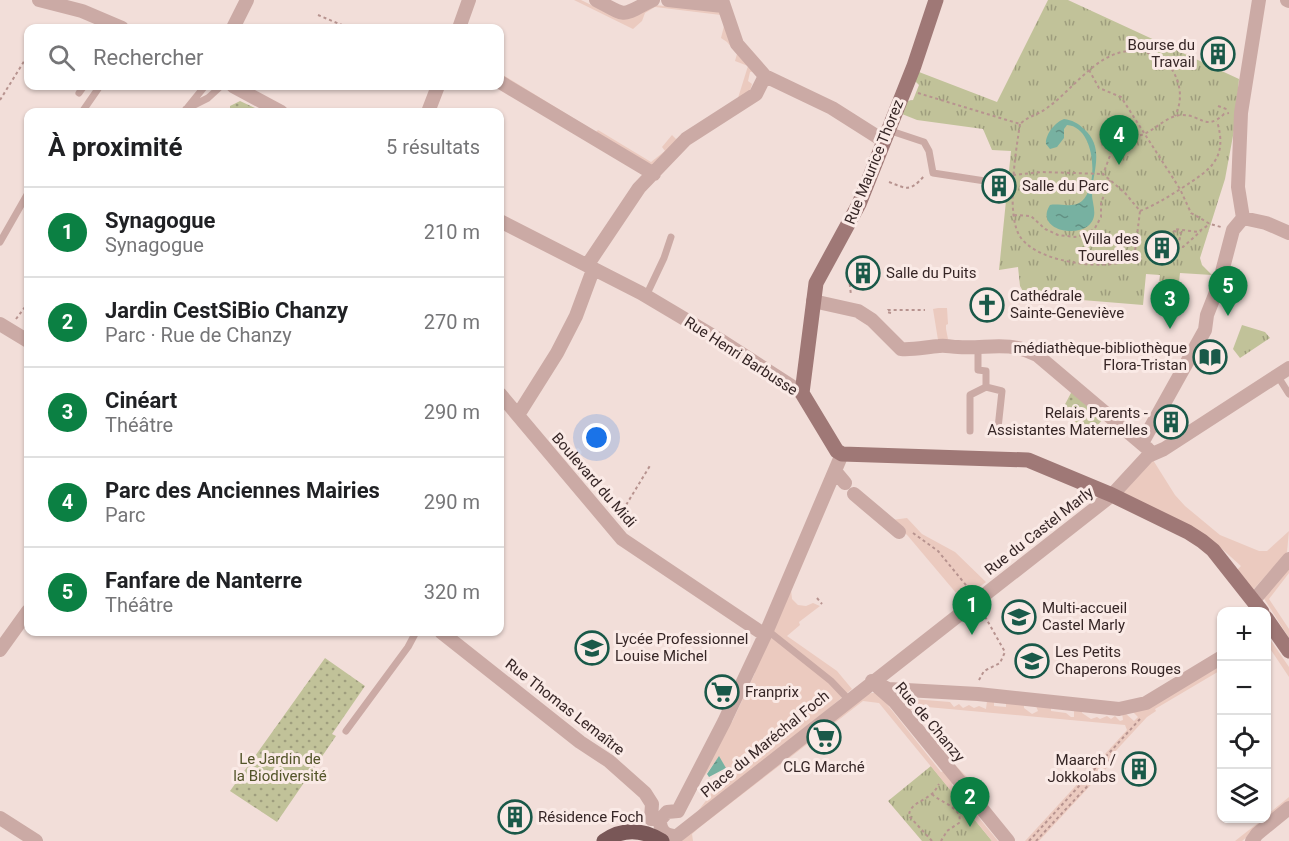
<!DOCTYPE html>
<html lang="fr">
<meta charset="utf-8">
<style>
:root{--surface:#fff;--page:#f2f2f2;--text:#202124;--muted:#757577;--line:#e0e0e0;--accent:#0b8043}
body{margin:0;font-family:Roboto,sans-serif;background:var(--page);color:var(--text)}
.controls{position:absolute;right:18px;bottom:18px;display:grid;overflow:hidden;border-radius:12px;box-shadow:0 2px 4px #0004}
.controls button{width:54px;height:54px;display:grid;place-items:center;padding:0;border:0;border-bottom:2px solid var(--line);background:var(--surface);color:var(--text);font:30px sans-serif}
.you{position:absolute;left:597px;top:438px;width:21px;height:21px;margin:-15px;border:4px solid #fff;border-radius:50%;background:#1a73e8;box-shadow:0 0 0 9px #1a73e833}
.badge{display:grid;place-items:center;width:39px;height:39px;border-radius:50%;background:var(--accent);color:#fff;font-size:20px;font-weight:700}
.pin{position:absolute;translate:-50% -50px;filter:drop-shadow(0 2px 3px #0008)}
.pin::after{content:'';position:absolute;top:32px;width:21px;height:18px;background:inherit;clip-path:polygon(0 0,100% 0,50% 100%)}
.list{margin:0;padding:0;list-style:none}
h2{display:flex;justify-content:space-between;align-items:center;height:78px;margin:0;padding:0 24px;font-size:26px}
h2 small{font-size:20px;font-weight:400;color:var(--muted)}
.list li{display:grid;grid-template-columns:39px 1fr auto;gap:18px;align-items:center;box-sizing:border-box;height:90px;padding:0 24px;border-top:2px solid var(--line)}
.list b{display:block;font-size:22px;white-space:nowrap}
.list p{margin:0;font-size:20px;white-space:nowrap;color:var(--muted)}
.list em{font-size:20px;font-style:normal;color:var(--muted)}
.icon{flex:none;width:33px;height:33px;fill:none;stroke:currentColor;stroke-width:2;stroke-linecap:round;stroke-linejoin:round}
.map{position:relative;flex:none;width:1289px;height:841px;overflow:hidden}
.search{position:absolute;background:var(--surface);box-shadow:0 2px 4px #0004;left:24px;top:24px;width:480px;height:66px;display:flex;align-items:center;gap:15px;box-sizing:border-box;padding:0 21px;border-radius:12px;color:var(--muted);font-size:22px}
.panel{position:absolute;background:var(--surface);box-shadow:0 2px 4px #0004;left:24px;top:108px;width:480px;height:528px;border-radius:12px}
.map>svg:first-child{display:block}
</style>
<div class="map">
<svg width="1289" height="841" viewBox="0 0 1289 841">
<defs>
<pattern id="grass-dots" width="8" height="8" patternUnits="userSpaceOnUse" patternTransform="scale(1.5)"><rect width="8" height="8" fill="#c1c299"/><path d="M2 2h.1M6 6h.1" fill="none" stroke="#9e9d7d" stroke-width="1.8" stroke-linecap="round"/></pattern>
<pattern id="park-tufts" width="24" height="20" patternUnits="userSpaceOnUse" patternTransform="scale(1.5)"><rect width="24" height="20" fill="#c1c299"/><path d="M3 7l-1-3M5 7V3M7 7l1-3M15 17l-1-3M17 17v-4M19 17l1-3" fill="none" stroke="#9e9d7d"/></pattern>
<pattern id="water-ripples" width="26" height="14" patternUnits="userSpaceOnUse" patternTransform="scale(1.5)"><rect width="26" height="14" fill="#77b1a1"/><path d="M2 4q2-2 4 0t4 0M15 11q2-2 4 0t4 0" fill="none" stroke="#629083"/></pattern>
</defs>
<rect width="100%" height="100%" fill="#f2ded9"/>
<path fill="url(#grass-dots)" d="M240 101 255 108 256 112H230V106Z
M1072 391 1103 419 1090 434 1062 410Z
M325 658 365 686 332 734 336 736 277 822 230 791Z"/>
<path fill="url(#park-tufts)" d="M1048 0H1068L1239 79 1235 125 1225 179 1200 258 1202 265 1212 275 1180 273 1179 282 1167 281V286H1159L1160 275 1146 274 1143 305 1033 296 1024 293 1020 286 1018 267 999 270 1011 151 992 150 983 129 917 120 902 114 907 101 913 100 919 85 915 81 919 72 997 102Z
M1242 325 1265 332 1270 338 1240 358 1233 349Z
M931 766 992 841H922L888 801Z"/>
<path fill="#ebcabf" d="M574 0H581L616 17 654 5 720 11 755 71 750 72 748 81 752 84 749 94 658 163 651 166 500 76V73L596 132 598 130 651 162 665 151 662 147 672 135 676 139 738 98 748 66 735 61 737 54 727 42 721 38 724 26 721 15 655 7 645 13 642 21 633 29Z
M938 308H947L948 324 946 325V329L948 339 938 340 933 309Z
M1153 460 1175 495 1185 506 1220 535 1259 551H1267L1289 531 1287 552 1252 591 1235 572 1241 566 1221 548 1217 550 1120 495Z
M907 518 922 534 955 552 986 582 962 600 908 536 892 520Z
M1289 567V573L1269 599 1289 629V638L1263 597Z
M791 590 792 599 798 605 806 606 813 603 820 606 799 622 800 625 787 636 837 671 852 689 698 818V811L728 772 719 757 699 783 728 720 732 722 755 673 751 671Z
M1267 635 1289 667V677L1267 644Z
M1221 659V670L1155 709 1156 711 1147 717 1110 757 1114 760 1039 841H1025L1127 730 1125 725 916 706 910 711 946 756 974 784 972 786 1015 841H1012L901 703 905 696 913 694V699L950 702 954 707 959 704 963 708 969 705 974 708 979 706 986 709 987 701 994 702V706L1006 707V703L1024 705V708L1032 714 1038 711 1036 706 1051 707V711L1066 713 1071 717H1074V709L1082 710V713L1091 719 1097 717 1100 719 1107 716 1111 719 1115 716 1120 721 1123 720 1122 713H1125L1134 721 1138 717 1132 711Z
M872 693H878L941 772 945 771 953 781 952 785 998 841H992L879 703 863 701 700 827 692 834 693 841H682L683 838 868 694Z
M1289 797V803L1242 841H1235L1263 819 1266 818 1267 815Z"/>
<path fill="url(#water-ripples)" d="M1064 119C1072 120 1078 123 1084 129 1104 147 1094 168 1092 191 1091 203 1100 216 1088 226 1073 238 1035 228 1050 205 1060 203 1072 209 1082 201 1099 186 1096 127 1067 125L1064 129V138L1057 147 1050 149 1046 144C1045 135 1055 122 1064 119Z
M719 756 726 768 709 777 707 774Z"/>
<g fill="none" stroke-linecap="round" stroke-linejoin="round">
<path stroke="#b7938f" stroke-width="2" stroke-dasharray="3 3" stroke-linecap="butt" d="M318 15 349 28
M1089 70 1099 88 1121 97 1180 189 1191 213 1210 224 1221 227
M918 93 1020 124C1030 115 1038 115 1047 108 1078 86 1104 40 1148 53 1157 56 1165 60 1171 68 1181 83 1183 100 1175 116
M0 100 28 55
M1218 106 1229 110
M1020 124C1016 150 1005 217 1021 238 1031 251 1051 258 1066 261 1090 266 1111 266 1134 260L1140 211 1125 193 1103 174C1108 163 1111 147 1121 141 1127 136 1137 137 1144 134 1156 129 1167 116 1181 115 1201 114 1205 132 1224 114L1229 113
M1013 175 1042 172 1103 174
M889 182C907 189 910 192 924 176
M1140 211C1155 205 1168 197 1182 188 1211 169 1228 159 1217 121
M1014 215 1031 216 1045 229 1058 235 1075 237 1087 234 1095 228 1101 217V203L1110 180
M1176 246 1183 247 1201 231
M1178 246 1181 233 1174 231 1175 229 1198 232 1210 224
M849 278 851 295
M891 313 887 312 888 310H925
M16 319 28 303
M620 515 651 464
M913 533 938 551 970 590
M817 598 822 604
M979 680 984 671 1000 663 1005 652 983 613
M736 770 743 765
M932 794C941 803 964 808 959 823L947 831 941 841
M932 841 909 816C909 805 921 802 929 796 934 793 936 789 939 784
M1029 841 1140 719
M1036 841 1110 762 1105 758"/>
<path stroke="#cbaaa5" stroke-width="7" d="M79 93 84 86
M188 107 205 86
M186 109 208 98 221 86
M82 112 100 86
M888 130 924 142 929 151 933 173 985 181
M0 242 28 193
M646 296 664 258 671 237
M978 346V370L986 371V387L1002 391 998 428
M1277 375 1289 394
M970 431V395L986 387
M767 630 831 681 849 700
M346 731 408 647 416 632"/>
<path stroke="#cbaaa5" stroke-width="14" d="M39 0 82 11 122 28
M596 0C630 18 619 16 653 0
M668 0 723 6
M722 0 737 44 765 76 832 108 884 141
M1287 0 1289 1
M233 28 247 0
M459 28 469 0
M500 82 654 174
M233 86 281 112
M428 112 438 86
M1243 218 1266 223 1289 233
M500 221 641 293 720 340 802 393
M588 264 639 188 686 139 756 94 765 76
M813 301 858 311 872 320 901 349C913 350 926 347 939 346 946 345 951 347 958 347 988 349 1007 340 1037 355L1148 449
M0 324 28 341
M500 394 622 539 765 635
M518 415 557 353 576 316 593 270
M1142 443 1205 330 1207 315 1218 287 1233 230 1243 218 1238 187 1241 113 1259 0
M835 471 845 483
M854 494 899 532
M1254 600 1289 559
M441 632 580 742 609 761 645 793 652 804 651 819
M0 650 28 611
M872 681 888 689 978 694 1119 709 1146 703 1222 657
M878 687 895 702 1008 841
M0 818 36 841
M677 836 1112 495 1148 456 1164 449 1289 368
M677 836C666 836 660 832 660 820L667 812 678 811 724 722 765 635 842 454
M1252 841 1257 834 1289 808"/>
<path stroke="#9f7876" stroke-width="15" d="M936 0 914 66 859 204 816 283 802 393 837 451 842 454 1028 460 1112 495 1188 532 1202 541 1213 550 1262 612
M1266 618 1289 651"/>
<path stroke="#795757" stroke-width="15" d="M604 841C623 828 642 829 662 841"/>
</g>
<defs>
<g id="building-ring" transform="scale(1.725)"><circle r="9.5" fill="#faeae6" stroke="#1a5949" stroke-width="1.5"/><path d="M-4-6H4V6H1V3H-1V6H-4ZM-2.5-4.3h1.7v1.8h-1.7ZM.8-4.3h1.7v1.8H.8ZM-2.5-1h1.7V.8h-1.7ZM.8-1h1.7V.8H.8Z" fill="#1a5949"/></g>
<g id="church-ring" transform="scale(1.725)"><circle r="9.5" fill="#faeae6" stroke="#1a5949" stroke-width="1.5"/><path d="M-1.2-6h2.4v3.5h3.3v2.4h-3.3V6h-2.4V-.1h-3.3v-2.4h3.3Z" fill="#1a5949"/></g>
<g id="library-ring" transform="scale(1.725)"><circle r="9.5" fill="#faeae6" stroke="#1a5949" stroke-width="1.5"/><path d="M-6-4Q-3-5.5-.7-3.5V5Q-3 3-6 4ZM6-4Q3-5.5 .7-3.5V5Q3 3 6 4Z" fill="#1a5949"/></g>
<g id="school-ring" transform="scale(1.725)"><circle r="9.5" fill="#faeae6" stroke="#1a5949" stroke-width="1.5"/><path d="M0-5L7-2L0 1L-7-2ZM-4 1L0 2.5L4 1V4Q0 6-4 4Z" fill="#1a5949"/></g>
<g id="supermarket-ring" transform="scale(1.725)"><circle r="9.5" fill="#faeae6" stroke="#1a5949" stroke-width="1.5"/><path d="M-6-5.5h2.5l.6 2H6L4.5 2H-2.5L-4.4-4H-6ZM-1.5 3.2a1.3 1.3 0 1 0 .1 0ZM3 3.2a1.3 1.3 0 1 0 .1 0Z" fill="#1a5949"/></g>
</defs>
<g fill-rule="evenodd">
<use href="#building-ring" x="1218" y="54"/>
<use href="#building-ring" x="999" y="186"/>
<use href="#building-ring" x="1162" y="248"/>
<use href="#building-ring" x="863" y="273"/>
<use href="#church-ring" x="987" y="305"/>
<use href="#library-ring" x="1210" y="357"/>
<use href="#building-ring" x="1171" y="422"/>
<use href="#school-ring" x="1019" y="617"/>
<use href="#school-ring" x="592" y="648"/>
<use href="#school-ring" x="1032" y="661"/>
<use href="#supermarket-ring" x="722" y="692"/>
<use href="#supermarket-ring" x="824" y="737"/>
<use href="#building-ring" x="1139" y="769"/>
<use href="#building-ring" x="515" y="817"/>
</g>
<g text-anchor="middle" dominant-baseline="central" stroke-width="6" stroke-linejoin="round" paint-order="stroke">
<g font-size="15" fill="#362626" stroke="#faeae6" text-anchor="start">
<text x="1195" y="45" text-anchor="end">Bourse du<tspan x="1195" dy="17">Travail</tspan></text>
<text x="1022" y="186">Salle du Parc</text>
<text x="1139" y="239" text-anchor="end">Villa des<tspan x="1139" dy="17">Tourelles</tspan></text>
<text x="886" y="273">Salle du Puits</text>
<text x="1010" y="296">Cathédrale<tspan x="1010" dy="17">Sainte-Geneviève</tspan></text>
<text x="1187" y="348" text-anchor="end">médiathèque-bibliothèque<tspan x="1187" dy="17">Flora-Tristan</tspan></text>
<text x="1148" y="413" text-anchor="end">Relais Parents -<tspan x="1148" dy="17">Assistantes Maternelles</tspan></text>
<text x="1042" y="608">Multi-accueil<tspan x="1042" dy="17">Castel Marly</tspan></text>
<text x="615" y="639">Lycée Professionnel<tspan x="615" dy="17">Louise Michel</tspan></text>
<text x="1055" y="652">Les Petits<tspan x="1055" dy="17">Chaperons Rouges</tspan></text>
<text x="745" y="692">Franprix</text>
<text x="1116" y="760" text-anchor="end">Maarch /<tspan x="1116" dy="17">Jokkolabs</tspan></text>
<text x="824" y="767" text-anchor="middle">CLG Marché</text>
<text x="538" y="817">Résidence Foch</text>
</g>
<g font-size="15" fill="#362626" stroke="#faeae6">
<text transform="translate(874 162) rotate(-68)">Rue Maurice Thorez</text>
<text transform="translate(741 356) rotate(33)">Rue Henri Barbusse</text>
<text transform="translate(594 480) rotate(49)">Boulevard du Midi</text>
<text transform="translate(1039 531) rotate(-38)">Rue du Castel Marly</text>
<text transform="translate(565 707) rotate(38)">Rue Thomas Lemaître</text>
<text transform="translate(930 722) rotate(50)">Rue de Chanzy</text>
<text transform="translate(765 744) rotate(-39)">Place du Maréchal Foch</text>
</g>
<g font-size="15" fill="#535529" stroke="#faeae6">
<text x="280" y="759">Le Jardin de<tspan x="280" dy="17">la Biodiversité</tspan></text>
</g>
</g>
</svg>
<div class="controls">
<button>+</button>
<button>−</button>
<button><svg class="icon" aria-label="locate" viewBox="0 0 24 24"><circle cx="12" cy="12" r="6"/><path d="M12 2v4M12 18v4M2 12h4M18 12h4"/></svg></button>
<button><svg class="icon" aria-label="layers" viewBox="0 0 24 24"><path d="M12 4l9 5-9 5-9-5zM3 14l9 5 9-5"/></svg></button>
</div>
<div class="you"></div>
<div class="pin badge" style="left:972px;top:635px">1</div>
<div class="pin badge" style="left:970px;top:827px">2</div>
<div class="pin badge" style="left:1170px;top:329px">3</div>
<div class="pin badge" style="left:1119px;top:165px">4</div>
<div class="pin badge" style="left:1228px;top:316px">5</div>
<div class="search"><svg class="icon" aria-label="search" viewBox="0 0 24 24"><circle cx="10" cy="10" r="6"/><path d="M15 15l6 6"/></svg>Rechercher</div>
<section class="panel">
<h2>À proximité<small>5 résultats</small></h2>
<ul class="list">
<li><span class="badge">1</span><div><b>Synagogue</b><p>Synagogue</p></div><em>210 m</em></li>
<li><span class="badge">2</span><div><b>Jardin CestSiBio Chanzy</b><p>Parc · Rue de Chanzy</p></div><em>270 m</em></li>
<li><span class="badge">3</span><div><b>Cinéart</b><p>Théâtre</p></div><em>290 m</em></li>
<li><span class="badge">4</span><div><b>Parc des Anciennes Mairies</b><p>Parc</p></div><em>290 m</em></li>
<li><span class="badge">5</span><div><b>Fanfare de Nanterre</b><p>Théâtre</p></div><em>320 m</em></li>
</ul>
</section>
</div>
